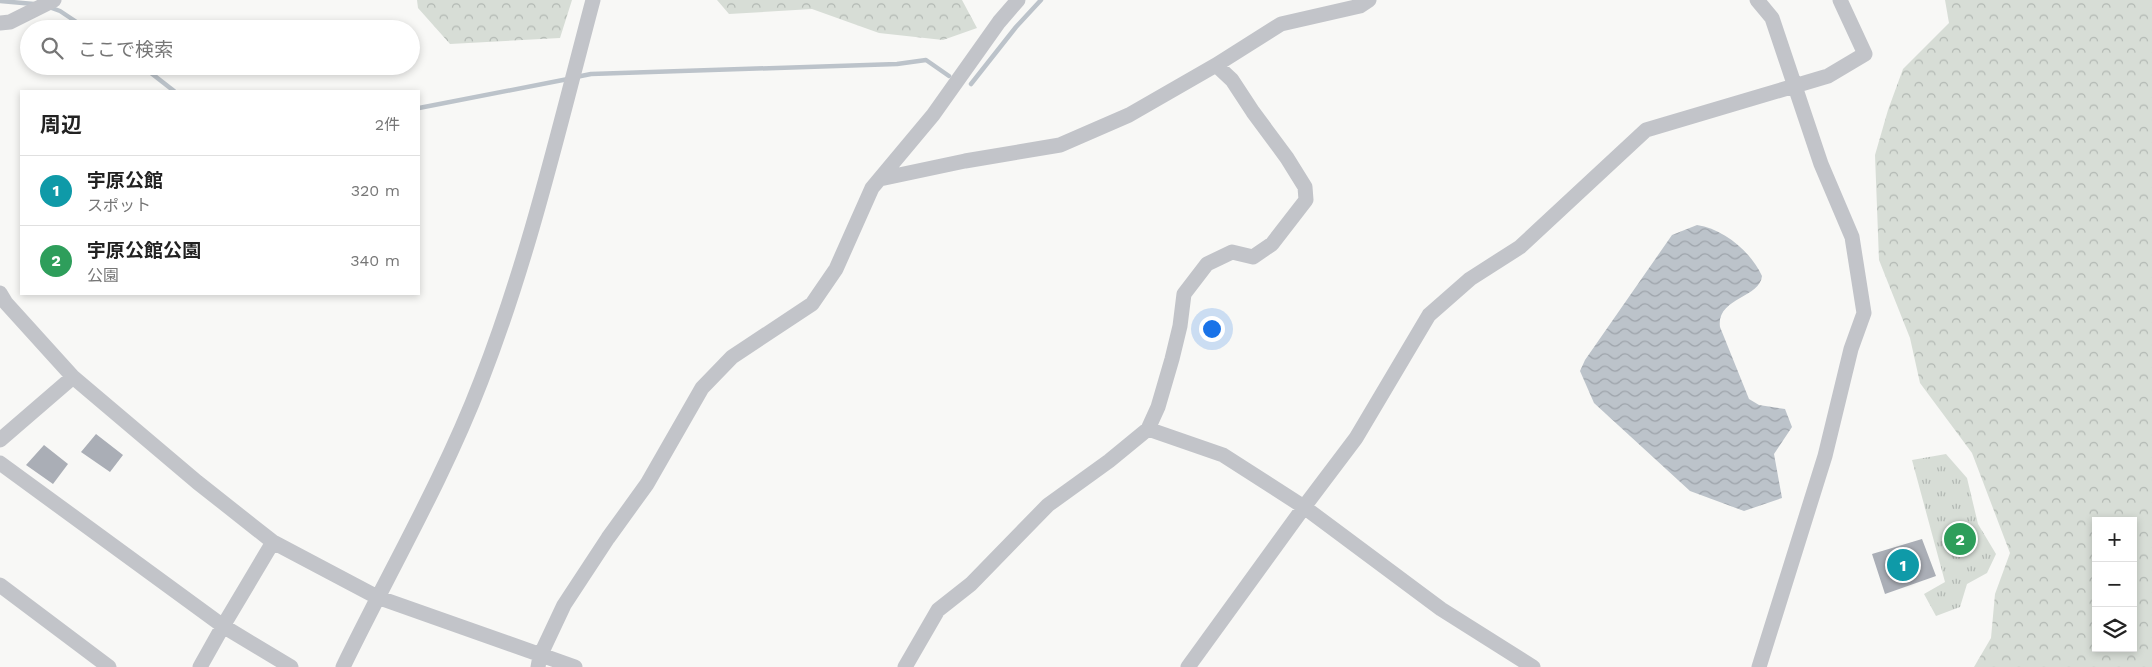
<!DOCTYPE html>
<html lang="ja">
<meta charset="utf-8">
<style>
:root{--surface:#fff;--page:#f2f2f2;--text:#222;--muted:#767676;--line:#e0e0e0;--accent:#d77d37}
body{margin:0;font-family:"Work Sans","Noto Sans JP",sans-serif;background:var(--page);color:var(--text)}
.controls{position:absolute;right:15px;bottom:15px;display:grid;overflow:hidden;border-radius:0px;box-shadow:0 2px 8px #0003}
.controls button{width:45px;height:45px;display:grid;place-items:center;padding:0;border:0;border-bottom:1px solid var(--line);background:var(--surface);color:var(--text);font:25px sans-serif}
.you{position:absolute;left:1211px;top:328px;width:18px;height:18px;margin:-12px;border:4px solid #fff;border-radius:50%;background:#1a73e8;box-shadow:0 0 0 8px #1a73e833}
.badge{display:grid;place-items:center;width:32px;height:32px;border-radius:50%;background:var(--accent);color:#fff;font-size:16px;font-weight:700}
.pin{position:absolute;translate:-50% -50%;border:2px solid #fff;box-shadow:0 1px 5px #0006}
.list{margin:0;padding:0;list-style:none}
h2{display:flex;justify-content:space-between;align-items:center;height:65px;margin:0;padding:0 20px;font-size:21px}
h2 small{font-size:16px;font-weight:400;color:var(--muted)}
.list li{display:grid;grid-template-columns:32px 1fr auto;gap:15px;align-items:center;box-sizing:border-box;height:70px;padding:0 20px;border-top:1px solid var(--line)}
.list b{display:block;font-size:19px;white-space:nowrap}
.list p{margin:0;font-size:16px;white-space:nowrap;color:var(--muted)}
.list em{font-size:16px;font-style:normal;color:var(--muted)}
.icon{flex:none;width:28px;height:28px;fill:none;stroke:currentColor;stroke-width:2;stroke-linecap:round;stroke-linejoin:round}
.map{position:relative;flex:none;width:2152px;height:667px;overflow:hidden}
.search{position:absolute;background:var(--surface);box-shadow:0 2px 8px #0003;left:20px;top:20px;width:400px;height:55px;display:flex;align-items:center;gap:12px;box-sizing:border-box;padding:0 18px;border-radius:28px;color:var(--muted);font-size:19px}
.panel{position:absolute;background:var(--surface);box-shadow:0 2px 8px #0003;left:20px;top:90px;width:400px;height:205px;border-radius:0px}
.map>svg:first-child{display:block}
</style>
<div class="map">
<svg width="2152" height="667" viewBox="0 0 2152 667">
<defs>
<pattern id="forest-crowns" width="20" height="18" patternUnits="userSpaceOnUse" patternTransform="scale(1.25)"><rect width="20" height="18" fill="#d7ddd6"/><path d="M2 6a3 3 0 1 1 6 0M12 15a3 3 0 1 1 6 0" fill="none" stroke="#b2b8b3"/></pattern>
<pattern id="park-tufts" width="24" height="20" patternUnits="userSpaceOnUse" patternTransform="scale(1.25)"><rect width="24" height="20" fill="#d7ddd6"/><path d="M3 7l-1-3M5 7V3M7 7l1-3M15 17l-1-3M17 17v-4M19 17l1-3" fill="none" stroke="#b2b8b3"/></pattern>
<pattern id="water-waves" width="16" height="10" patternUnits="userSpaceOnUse" patternTransform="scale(1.25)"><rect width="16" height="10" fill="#bcc3ca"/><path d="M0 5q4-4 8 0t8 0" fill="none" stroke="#9da3aa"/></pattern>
</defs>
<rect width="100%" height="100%" fill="#f8f8f6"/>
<path fill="url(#forest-crowns)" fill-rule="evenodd" d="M417 0H572L560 38 450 44 418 8Z
M717 0H962L977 28 943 40 879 33 812 9 729 14Z
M1945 0H2152V667H1974L1991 638 1995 594 2010 553 1972 453 1920 383 1910 338 1879 260 1875 155 1888 110 1903 69 1949 23ZM2096 521H2133V648H2096Z"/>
<path fill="url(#park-tufts)" d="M1946 454 1967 478 1978 524 1996 554 1987 573 1967 584 1960 607 1936 616 1924 594 1945 582 1912 460Z"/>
<path fill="url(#water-waves)" d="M1697 225C1724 229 1751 252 1762 276 1760 298 1716 298 1720 327L1749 399 1759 405 1785 409 1792 427 1774 454 1782 498 1744 511 1690 491 1594 403 1580 371 1585 360 1672 235Z"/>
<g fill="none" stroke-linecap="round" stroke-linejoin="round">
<path stroke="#bcc3ca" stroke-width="4.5" d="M0 1 34 4
M49 7 60 11 87 29
M142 66 174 91
M576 77 591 74 897 64 926 60 949 76
M971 84 1016 27 1041 0
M419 108 568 79"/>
</g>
<path fill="#aaaeb6" d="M96 434 123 455 110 472 81 452Z
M44 445 68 464 53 484 26 465Z
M1922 539 1936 576 1885 594 1872 554Z"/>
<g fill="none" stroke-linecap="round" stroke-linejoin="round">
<path stroke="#c2c4c9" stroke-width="15" d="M1757 0 1772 18 1821 164 1852 237 1864 313 1851 349 1825 456 1759 667
M0 23 10 22 54 0
M880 179 965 161 1060 145 1129 115 1216 65 1281 24 1360 6 1369 0
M0 293 6 303 73 377 197 482 273 542 377 597 575 667
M1148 429 1223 455 1304 507 1441 609 1533 667
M0 440 73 377
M0 463 223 626 291 667
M0 585 109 667
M200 667 223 626 273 542
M343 667C389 572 443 480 481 381 529 258 559 128 593 0
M538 667 540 656 564 605 608 538 647 484 702 388 732 357 812 304 836 269 872 188 933 115 999 22 1018 0
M905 667 938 610 971 584 1048 505 1109 461 1148 429 1158 407 1172 359 1180 326 1184 294 1207 264 1232 252 1253 257 1272 244 1306 200 1305 187 1287 158 1253 112 1232 80 1216 65
M1188 667 1304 507 1356 438 1429 315 1470 279 1520 247 1646 130 1828 76 1865 54 1840 0"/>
</g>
</svg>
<div class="controls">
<button>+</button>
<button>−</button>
<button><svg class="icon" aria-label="layers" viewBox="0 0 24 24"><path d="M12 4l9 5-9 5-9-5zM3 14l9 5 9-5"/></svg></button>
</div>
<div class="you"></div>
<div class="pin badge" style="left:1903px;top:565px;background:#0f9aa8">1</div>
<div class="pin badge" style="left:1960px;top:539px;background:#2e9e5b">2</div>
<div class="search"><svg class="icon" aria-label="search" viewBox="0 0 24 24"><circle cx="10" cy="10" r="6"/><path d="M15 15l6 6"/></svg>ここで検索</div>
<section class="panel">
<h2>周辺<small>2件</small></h2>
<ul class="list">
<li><span class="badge" style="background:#0f9aa8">1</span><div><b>宇原公館</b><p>スポット</p></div><em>320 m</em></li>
<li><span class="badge" style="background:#2e9e5b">2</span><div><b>宇原公館公園</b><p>公園</p></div><em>340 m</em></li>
</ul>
</section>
</div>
